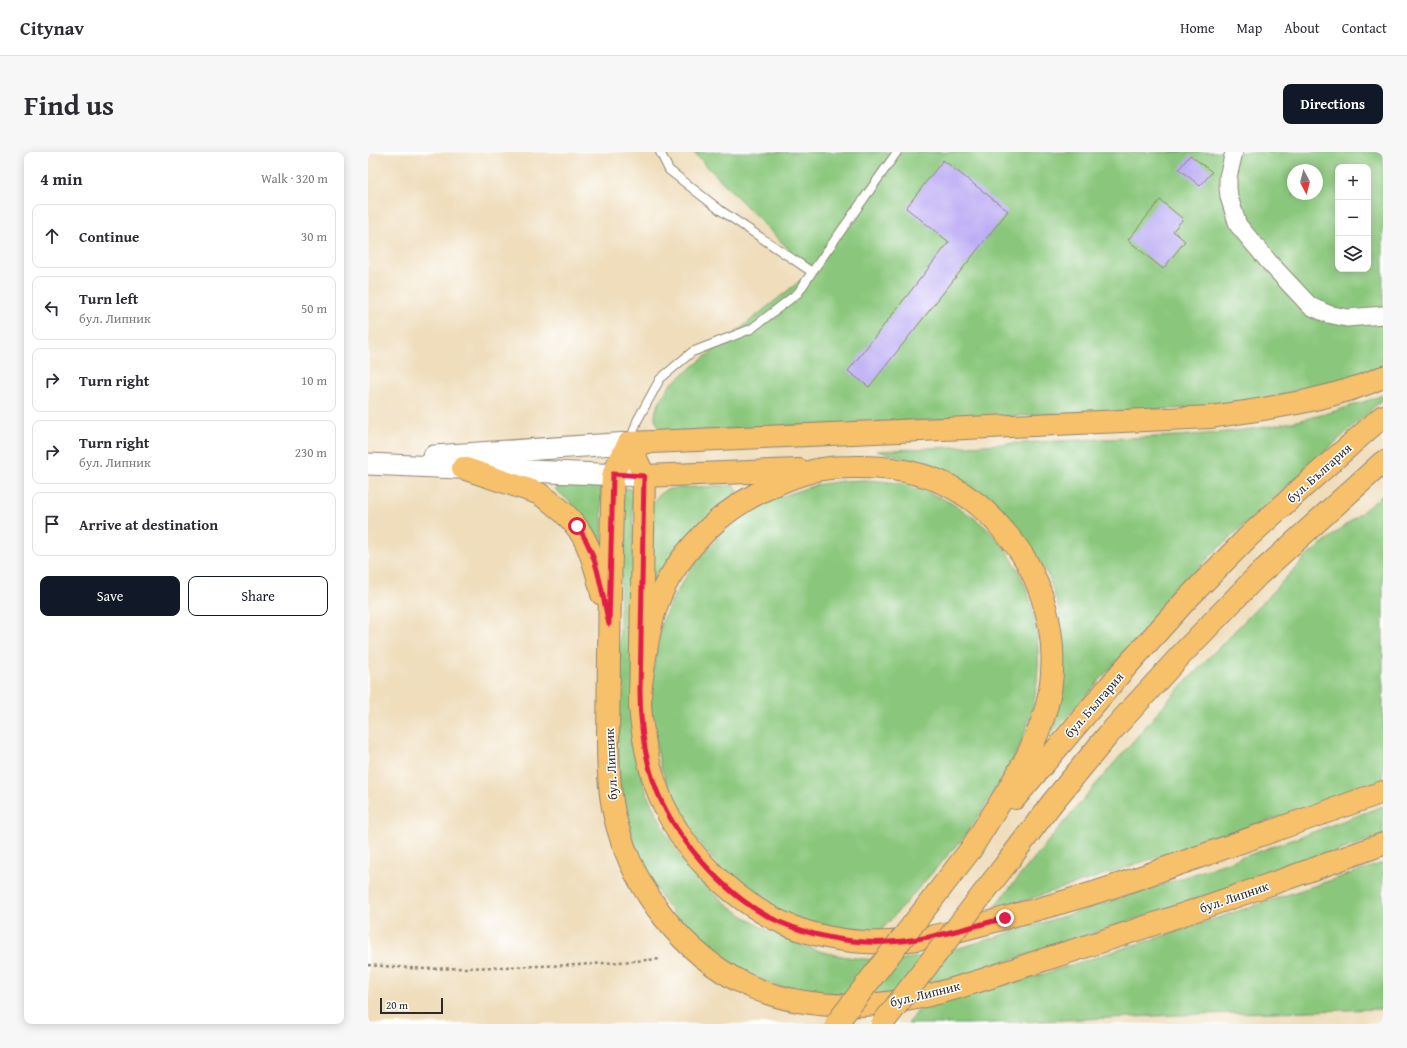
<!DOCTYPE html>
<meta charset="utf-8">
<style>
:root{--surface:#fff;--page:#f7f7f7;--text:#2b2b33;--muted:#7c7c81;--line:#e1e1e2;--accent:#111827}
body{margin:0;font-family:"Gentium Book Plus",serif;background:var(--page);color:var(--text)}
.controls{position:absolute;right:12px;top:12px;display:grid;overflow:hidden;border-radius:8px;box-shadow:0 2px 10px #0003}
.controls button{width:36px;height:36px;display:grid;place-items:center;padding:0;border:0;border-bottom:1px solid var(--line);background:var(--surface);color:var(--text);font:20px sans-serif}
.compass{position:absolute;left:919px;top:12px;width:36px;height:36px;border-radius:50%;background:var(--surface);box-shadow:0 2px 10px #0003;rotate:173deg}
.scale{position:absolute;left:12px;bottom:10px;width:63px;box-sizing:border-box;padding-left:4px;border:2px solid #2b2b2b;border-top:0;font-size:11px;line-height:14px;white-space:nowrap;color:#2b2b2b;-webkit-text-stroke:3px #fff;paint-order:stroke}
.stop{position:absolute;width:12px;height:12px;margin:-9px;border:3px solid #e11d48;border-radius:50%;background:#fff}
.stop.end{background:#e11d48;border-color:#fff;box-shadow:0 1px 4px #0008}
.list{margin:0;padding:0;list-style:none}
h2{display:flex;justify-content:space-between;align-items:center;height:52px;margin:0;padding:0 16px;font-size:17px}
h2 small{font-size:13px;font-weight:400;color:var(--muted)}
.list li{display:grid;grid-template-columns:26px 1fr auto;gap:12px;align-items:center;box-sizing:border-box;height:64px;margin:0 8px 8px;padding:0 8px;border:1px solid var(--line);border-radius:8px}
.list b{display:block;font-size:15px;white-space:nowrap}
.list p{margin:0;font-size:13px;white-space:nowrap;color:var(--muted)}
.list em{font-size:13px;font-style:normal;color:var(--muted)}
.actions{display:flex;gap:8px;padding:12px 16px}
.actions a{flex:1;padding:9px 0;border:1px solid var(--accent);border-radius:8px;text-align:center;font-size:14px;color:var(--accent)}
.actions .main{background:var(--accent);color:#fff}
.icon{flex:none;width:22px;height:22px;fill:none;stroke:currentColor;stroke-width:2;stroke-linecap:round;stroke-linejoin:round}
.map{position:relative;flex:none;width:1015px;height:872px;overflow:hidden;border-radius:8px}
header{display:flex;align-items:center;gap:24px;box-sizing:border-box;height:56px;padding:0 20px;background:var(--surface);border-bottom:1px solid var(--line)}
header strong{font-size:19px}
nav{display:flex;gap:22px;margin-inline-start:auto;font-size:14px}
.intro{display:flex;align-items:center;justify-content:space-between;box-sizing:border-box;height:96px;padding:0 24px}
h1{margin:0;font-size:28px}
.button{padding:10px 18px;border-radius:8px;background:var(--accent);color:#fff;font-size:14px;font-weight:700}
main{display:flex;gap:24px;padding:0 24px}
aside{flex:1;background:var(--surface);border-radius:8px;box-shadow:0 2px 10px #0003}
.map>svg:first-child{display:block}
</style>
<header>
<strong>Citynav</strong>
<nav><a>Home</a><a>Map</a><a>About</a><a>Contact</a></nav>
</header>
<div class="intro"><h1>Find us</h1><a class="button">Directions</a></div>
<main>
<aside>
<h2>4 min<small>Walk · 320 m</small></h2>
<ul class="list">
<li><svg class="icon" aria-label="ahead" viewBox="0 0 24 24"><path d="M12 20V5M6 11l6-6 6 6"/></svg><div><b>Continue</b></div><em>30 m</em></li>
<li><svg class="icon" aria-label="left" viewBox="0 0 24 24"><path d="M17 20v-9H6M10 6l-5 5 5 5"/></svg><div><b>Turn left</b><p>бул. Липник</p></div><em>50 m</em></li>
<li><svg class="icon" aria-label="right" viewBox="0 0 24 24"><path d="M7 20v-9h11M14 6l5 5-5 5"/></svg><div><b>Turn right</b></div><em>10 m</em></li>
<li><svg class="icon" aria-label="right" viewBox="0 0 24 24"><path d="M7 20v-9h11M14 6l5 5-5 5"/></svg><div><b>Turn right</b><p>бул. Липник</p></div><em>230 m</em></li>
<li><svg class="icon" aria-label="arrive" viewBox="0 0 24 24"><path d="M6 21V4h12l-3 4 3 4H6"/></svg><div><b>Arrive at destination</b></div></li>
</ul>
<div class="actions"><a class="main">Save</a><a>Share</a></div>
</aside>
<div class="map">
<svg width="1015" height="872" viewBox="0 0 1015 872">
<rect width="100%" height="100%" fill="#fff"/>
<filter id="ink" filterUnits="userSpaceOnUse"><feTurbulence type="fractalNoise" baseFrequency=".025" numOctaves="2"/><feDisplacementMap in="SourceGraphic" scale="8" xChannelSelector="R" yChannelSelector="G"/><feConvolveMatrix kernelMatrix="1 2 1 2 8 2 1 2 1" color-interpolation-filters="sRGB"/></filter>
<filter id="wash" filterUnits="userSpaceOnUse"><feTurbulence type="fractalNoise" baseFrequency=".012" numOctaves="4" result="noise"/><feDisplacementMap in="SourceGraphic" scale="16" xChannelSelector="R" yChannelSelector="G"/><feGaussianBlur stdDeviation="0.9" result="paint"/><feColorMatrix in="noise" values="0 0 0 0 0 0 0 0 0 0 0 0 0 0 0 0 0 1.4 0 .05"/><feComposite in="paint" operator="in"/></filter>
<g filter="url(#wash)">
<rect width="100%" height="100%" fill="#efddbb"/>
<path fill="#8ac77c" stroke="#5a7954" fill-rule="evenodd" d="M325 0H1015V214L1001 220 933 240 843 255 299 280C275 268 293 249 302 233L443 120ZM970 15H1000V117H970ZM925 18H949V42H925Z
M1015 243V247L844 402 682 584 690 552 695 525V494L691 458 681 425 659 389 627 352 589 325 548 309 509 299C569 296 630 292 690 289 767 285 844 286 919 271 952 265 984 254 1015 243Z
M497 328C514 329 532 330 548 336 582 347 616 368 637 397 678 453 679 534 651 595 645 608 638 621 630 633 620 649 610 666 599 681 590 692 580 703 571 713 550 737 529 761 508 784L422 767 363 729 324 682 309 657 293 616 285 578 283 555V533L293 473 302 451 324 415 358 376 378 360 397 350 448 333 474 329Z
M187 333 233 334 235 394C221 371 209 354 188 338Z
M366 333 371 340 289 428H286L283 426 285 351C290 341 297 337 308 336Z
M258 336 262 337 265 341C265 392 265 443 265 495 265 521 266 548 268 574 269 595 271 616 277 636 281 649 288 660 294 672 300 684 306 696 314 707 363 770 441 809 521 808 568 807 625 785 670 772 787 737 901 697 1015 654V683L937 711 592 825 529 842 461 844 422 838 390 827 365 815 342 799 316 775 295 748 280 724 266 694 252 639 250 610 254 338Z
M1015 343V628L914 664 622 760 705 659 803 545 939 404Z
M1015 711V857L832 862 602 872H540L553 855 665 825 801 782Z"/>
<g id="blocks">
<path fill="#bbabf4" d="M822 3 844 20 832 34 811 17Z
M575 8 640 59 501 235 480 219 581 90 538 56Z
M792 48 815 67 805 79 817 89 795 117 760 88Z"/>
</g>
</g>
<g filter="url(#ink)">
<use href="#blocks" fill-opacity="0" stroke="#8d8473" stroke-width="1"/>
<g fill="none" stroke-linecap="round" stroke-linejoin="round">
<g stroke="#8d8473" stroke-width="10">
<path id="service" d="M444 120 529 0
M262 290 269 269 292 227 324 200 383 177 430 141 444 120 352 58 301 18 292 0"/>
</g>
<g stroke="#8d8473" stroke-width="19">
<path id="minor" d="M866 0 860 25V36L861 45 870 73 901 110 942 154 960 162 979 166 1015 163"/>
</g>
<g stroke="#8d8473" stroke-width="23">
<path id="tertiary" d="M66 304 261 291
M0 312 276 324"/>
</g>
<g stroke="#8d8473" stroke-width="24">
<path id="primary" d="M261 291C256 301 247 313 245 325 244 333 245 342 244 350 244 367 243 384 243 401 241 462 241 524 240 585 240 615 241 644 249 673 267 739 315 802 377 832 412 849 455 855 494 853 555 851 615 827 672 809 788 773 902 733 1015 692
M261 291 276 324 272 554C277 617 295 671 340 717 384 762 432 786 496 790 548 793 601 776 651 762 671 757 692 751 712 745 748 735 783 721 819 709 884 686 950 663 1015 640
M95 316 170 341C214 369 223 393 234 442"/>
</g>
<g stroke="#8d8473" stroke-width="24">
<path id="trunk" d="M261 291 843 265C901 256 961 249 1015 225
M276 324 431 318
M272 539C277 507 280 472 293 442 304 417 322 395 341 376 366 352 394 337 426 325 435 322 445 318 455 317 465 315 476 315 485 315 527 314 570 322 604 348 616 357 626 367 635 378 654 399 665 418 674 445 684 474 687 508 682 539 672 597 633 647 603 697
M647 646 756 517 818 448 880 385 946 325 1015 264
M638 712 684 651 740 583 813 503 890 423 1015 310"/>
</g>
<path stroke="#8d8473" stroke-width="2.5" stroke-dasharray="3 3" stroke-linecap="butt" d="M0 813 57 817 210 813 293 807"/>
<use href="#service" stroke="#fff" stroke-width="8"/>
<use href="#minor" stroke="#fff" stroke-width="17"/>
<use href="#tertiary" stroke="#fff" stroke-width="21"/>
<use href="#primary" stroke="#f7c06b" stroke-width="22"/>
<use href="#trunk" stroke="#f7c06b" stroke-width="22"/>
<g stroke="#8d8473" stroke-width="24" stroke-linecap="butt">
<path id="trunk-bridge" d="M468 872 603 697
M514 872 638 712"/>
</g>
<use href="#trunk-bridge" stroke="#f7c06b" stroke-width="22"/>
</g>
</g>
<g fill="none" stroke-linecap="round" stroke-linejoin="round" filter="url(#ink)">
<path stroke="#e11d48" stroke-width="5" d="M209 374C230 402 233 438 241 472L245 322 276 324 272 539C272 570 276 602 286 631 304 683 355 742 403 766 432 780 465 788 497 790 544 793 592 778 637 766"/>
</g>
<g text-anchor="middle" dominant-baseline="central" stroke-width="3" stroke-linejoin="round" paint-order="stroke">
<g font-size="13" fill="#2b2b2b" stroke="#fff">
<text transform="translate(951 321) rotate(-42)">бул. България</text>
<text transform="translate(726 553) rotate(-49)">бул. България</text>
<text transform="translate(243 612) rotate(-93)">бул. Липник</text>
<text transform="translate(866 745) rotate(-19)">бул. Липник</text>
<text transform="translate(557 842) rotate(-14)">бул. Липник</text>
</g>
</g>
</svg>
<div class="controls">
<button>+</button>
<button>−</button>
<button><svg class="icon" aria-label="layers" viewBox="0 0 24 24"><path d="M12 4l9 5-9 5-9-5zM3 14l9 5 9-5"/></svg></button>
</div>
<svg class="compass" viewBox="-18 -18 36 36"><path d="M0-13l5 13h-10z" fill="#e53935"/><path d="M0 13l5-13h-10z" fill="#7c7c81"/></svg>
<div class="scale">20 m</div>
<div class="stop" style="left:209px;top:374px"></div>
<div class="stop end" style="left:637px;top:766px"></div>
</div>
</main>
